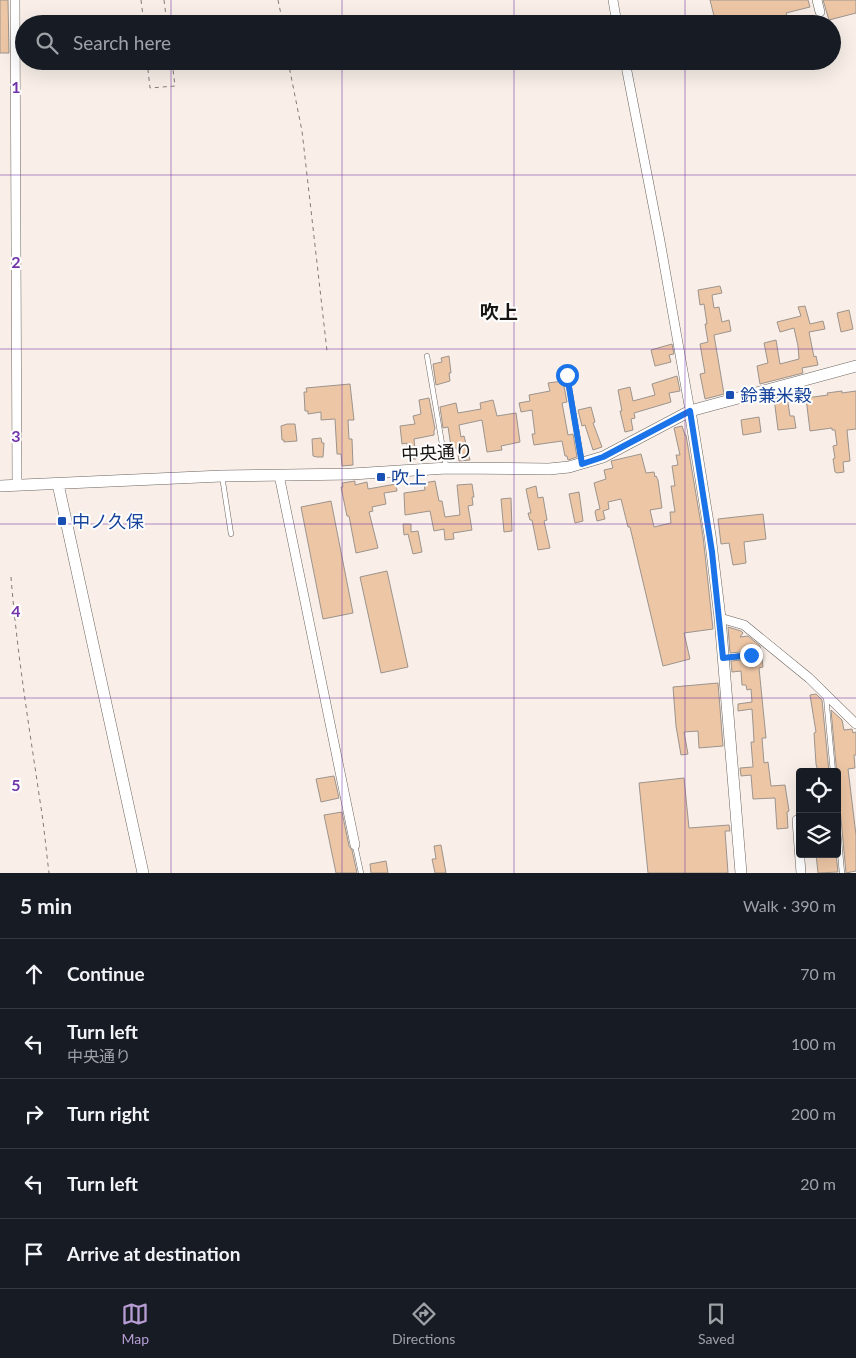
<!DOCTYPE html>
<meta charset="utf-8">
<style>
:root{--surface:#171b24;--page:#20242c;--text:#f1f3f6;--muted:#9ea1a6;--line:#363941;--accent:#b79dd3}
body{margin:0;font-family:Lato,"Noto Sans JP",sans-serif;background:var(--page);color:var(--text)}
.controls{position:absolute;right:15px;bottom:15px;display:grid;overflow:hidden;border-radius:5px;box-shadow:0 5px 20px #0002}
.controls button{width:45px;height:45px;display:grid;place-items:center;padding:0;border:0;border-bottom:1px solid var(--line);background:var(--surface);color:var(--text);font:25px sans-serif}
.stop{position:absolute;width:15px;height:15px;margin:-11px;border:4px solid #1a73e8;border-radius:50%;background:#fff}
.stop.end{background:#1a73e8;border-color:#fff;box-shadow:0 1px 5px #0008}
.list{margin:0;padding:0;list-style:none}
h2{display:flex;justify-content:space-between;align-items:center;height:65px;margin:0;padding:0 20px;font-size:21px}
h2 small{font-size:16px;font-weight:400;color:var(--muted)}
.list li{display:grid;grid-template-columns:32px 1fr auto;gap:15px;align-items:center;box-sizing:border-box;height:70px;padding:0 20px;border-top:1px solid var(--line)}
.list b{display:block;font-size:19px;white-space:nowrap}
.list p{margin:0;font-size:16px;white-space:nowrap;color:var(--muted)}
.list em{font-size:16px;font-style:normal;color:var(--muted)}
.icon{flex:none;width:28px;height:28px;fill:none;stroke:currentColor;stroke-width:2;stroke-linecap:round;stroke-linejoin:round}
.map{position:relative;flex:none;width:856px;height:873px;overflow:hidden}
.search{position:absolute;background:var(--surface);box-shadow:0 5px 20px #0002;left:15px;right:15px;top:15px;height:55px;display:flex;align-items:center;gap:12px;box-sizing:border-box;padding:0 18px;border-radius:28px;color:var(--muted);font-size:19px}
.sheet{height:415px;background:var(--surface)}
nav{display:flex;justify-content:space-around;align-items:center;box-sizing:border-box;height:70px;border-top:1px solid var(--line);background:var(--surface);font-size:14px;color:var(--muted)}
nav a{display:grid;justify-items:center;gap:2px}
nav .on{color:var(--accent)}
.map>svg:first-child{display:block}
</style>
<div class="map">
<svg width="856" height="873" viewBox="0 0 856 873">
<rect width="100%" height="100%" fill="#f9efe8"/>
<path fill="#edc6a5" stroke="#9c948d" d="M0 0H8L9 53H0Z
M710 0H808L810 7 786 13 789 21 778 24H716Z
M823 0H856V13L829 20Z
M720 286 722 293 712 295 714 308 719 307 722 322 729 320 731 331 714 335 724 394 705 399 700 374 705 373 700 344 708 342 705 324H707L704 304 700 305 698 290Z
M805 306 810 324 823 321 825 329 809 332 814 357 816 356 818 365 802 368 803 373 760 384 757 366 768 363 764 343 776 340 780 364 799 359 798 346 794 328 780 332 777 322 801 316 798 307Z
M849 310 853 329 841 332 837 313Z
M672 344 674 354 669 355 671 362 655 366 651 350Z
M449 356 451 373H449L450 381 436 385 433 364 442 362 441 358Z
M677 376 680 391 669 393 671 402 634 413 635 418 631 419 633 430 625 432 620 411H622L618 390 630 387 633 401 655 395 652 384Z
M563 381 567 402 562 403 568 435 573 434 577 457 568 460 567 456H565L562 441 534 445 532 434H535L532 410 521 412 519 403 530 401 529 395 550 391 548 383Z
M350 384 354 420H348L349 439H352L353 465 342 466 341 454H337L335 419 321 420V412L308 414V411H305L304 392H307L306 388Z
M842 391V393L856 391V429L847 430 850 461 843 462 844 472 837 473 835 472 833 459 835 458 833 446 837 445 835 430H832V428L810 431 806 398 828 395 827 393Z
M787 396 790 416H794L796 428 778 430 774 398Z
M429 398 435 429 434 430V435L414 439 416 459H409L407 443 402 444 400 426 415 424 413 416 421 414 419 400Z
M493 400 497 416 516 413 520 442 501 446 502 450 487 452 482 420 459 425 461 437 464 436 470 460 459 461 457 448H453L451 446 448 427 443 428 440 407 456 403 458 413 481 409 480 403Z
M591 407 595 422 593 423 602 447 593 450 585 425 582 426 578 410Z
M759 417 761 432 743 435 741 420Z
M287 424H295L297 441 284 442V440H282L281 426Z
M682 426 685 435H686L703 536 713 629 684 633 690 659 663 666 630 527H628L621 499 608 502 609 509 603 511 605 519 597 521 595 512 596 510 600 509 594 483 606 479 604 470 613 468 611 461 641 454 646 473 654 472 655 477 656 476 658 480 662 508 650 510 654 527 671 523 670 512H675L671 486H675L672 466 678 465 676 455H680L674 428Z
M321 438 322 443H324L323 457H317L313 456 312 439Z
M355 481V485L367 482 368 489 396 484 397 491 384 493 386 504 372 507 373 511 369 512 378 548 356 553 349 516H347L341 487H343L342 483Z
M435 481 439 501H442L445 517 460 515 457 485 472 484 474 497H472L473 505 468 506 472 530 453 533 454 539 445 540 444 529 434 531 430 511 405 515 404 493 425 490 424 483Z
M536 486 538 498 543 497 547 520 544 521 550 548 538 550 532 520H530L528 513H531L526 489Z
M579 492 583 521 575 523 569 494Z
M511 498 512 531 504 532 501 499Z
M331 501 353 613 323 619 301 507Z
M763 514 766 539 744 542 746 563 733 565 729 543 721 544 718 519Z
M403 524H411V532L418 531 422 552 413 554 408 534 404 535Z
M387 571 408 667 381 673 360 577Z
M728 627 741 631 743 633 740 637 748 636 760 646 763 667 759 668 766 738H762L764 763 768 762 771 786 785 785 789 811 787 812 788 828 777 829 775 798 753 799 751 775 741 776 740 768 753 767 751 742H754L753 724 752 709 738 711V704L752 702 751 689 747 690 746 685H742L741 671 732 672 731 661 752 659 755 655 751 651 730 653Z
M718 683 723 746 699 748 698 731 684 732 688 754 681 755 676 726 673 687Z
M816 694 822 700 829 772H818L816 764 814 733 816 732 810 695Z
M831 710 842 720 844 730 852 729 853 733 856 732V755H854L855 768 848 769 856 835V871L846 873Z
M334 776 339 798 321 802 316 779Z
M684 778 689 828 729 825 730 831H725L728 873H648L639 783Z
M342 812 349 846 352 850 357 873H336L324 815Z
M441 845 446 873H435L432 859H436L434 846Z
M816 854H836L838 872 818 873Z
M386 861 388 873H371L370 864Z"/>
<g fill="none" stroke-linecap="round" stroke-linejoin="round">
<g stroke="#6c645e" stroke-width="5.5">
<path id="service" d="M427 356 446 467
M567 375 582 463
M222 476 231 534
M725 658 751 655
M826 696 833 772
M837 820 842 873
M355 845 361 873"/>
</g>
<g stroke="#6c645e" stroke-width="10">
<path id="minor" d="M15 0 17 485
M613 0 617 24
M817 0 820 12
M625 61 660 241 690 411
M279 475 355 845
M720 618 744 625 809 678 856 724
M797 820 801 873"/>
</g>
<g stroke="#6c645e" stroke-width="12">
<path id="tertiary" d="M690 411 710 535 720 618 741 873
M58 484 143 873
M0 486 222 476 352 474 447 468 549 469 569 467 603 457 690 411 856 366"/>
</g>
<path stroke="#827c77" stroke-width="1" stroke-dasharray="4 4" stroke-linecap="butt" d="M141 0 144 24
M164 0 167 24
M278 0 283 24
M147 61 150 88 175 86 172 61
M288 61 302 131 327 351
M11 577C17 653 29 726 40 801 44 825 46 849 49 873"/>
<use href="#service" stroke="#fff" stroke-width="4.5"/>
<use href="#minor" stroke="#fff" stroke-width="9"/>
<use href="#tertiary" stroke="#fff" stroke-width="11"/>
</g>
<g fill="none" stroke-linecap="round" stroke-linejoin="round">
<path stroke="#1a73e8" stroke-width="6" d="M567 375 582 464 603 457 690 411 712 552 723 658 751 655"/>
</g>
<path fill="none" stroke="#7134a9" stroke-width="1" stroke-opacity="0.55" d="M171 0V24M342 0V24M514 0V24M685 0V24M171 61V873M342 61V873M514 61V873M685 61V873M0 175H856M0 349H856M0 524H856M0 698H856"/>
<g fill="#1a4fb4" stroke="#fefefe" stroke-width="2">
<rect x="725" y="390" width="10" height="10" rx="2.5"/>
<rect x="376" y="472" width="10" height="10" rx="2.5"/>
<rect x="57" y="516" width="10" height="10" rx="2.5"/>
</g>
<g text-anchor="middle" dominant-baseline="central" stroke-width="4" stroke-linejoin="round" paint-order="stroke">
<g font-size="18" fill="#164399" stroke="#fefefe" text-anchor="start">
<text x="740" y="395">鈴兼米穀</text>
<text x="391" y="477">吹上</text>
<text x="72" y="521">中ノ久保</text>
</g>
<g font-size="18" fill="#171411" stroke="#fefefe">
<text transform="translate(437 452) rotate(-3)">中央通り</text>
</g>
<g font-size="19" font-weight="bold" fill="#171411" stroke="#fefefe">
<text x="499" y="311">吹上</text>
</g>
</g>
<g font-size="16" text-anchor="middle" font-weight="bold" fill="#7134a9" stroke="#fefefe" stroke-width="4" stroke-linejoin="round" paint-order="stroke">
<text x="16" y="93">1</text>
<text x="16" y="268">2</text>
<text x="16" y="442">3</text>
<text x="16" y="617">4</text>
<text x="16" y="791">5</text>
</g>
</svg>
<div class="controls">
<button><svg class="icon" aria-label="locate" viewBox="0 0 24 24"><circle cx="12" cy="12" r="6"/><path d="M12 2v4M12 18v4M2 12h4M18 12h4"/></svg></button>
<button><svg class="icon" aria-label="layers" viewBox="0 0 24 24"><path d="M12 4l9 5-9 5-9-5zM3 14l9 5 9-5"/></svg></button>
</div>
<div class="stop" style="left:567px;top:375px"></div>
<div class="stop end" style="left:751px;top:655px"></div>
<div class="search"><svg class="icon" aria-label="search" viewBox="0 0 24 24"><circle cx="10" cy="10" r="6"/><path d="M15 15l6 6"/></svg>Search here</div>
</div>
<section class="sheet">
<h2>5 min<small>Walk · 390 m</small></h2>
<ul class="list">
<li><svg class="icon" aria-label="ahead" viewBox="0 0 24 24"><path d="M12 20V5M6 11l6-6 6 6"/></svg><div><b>Continue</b></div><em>70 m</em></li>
<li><svg class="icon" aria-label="left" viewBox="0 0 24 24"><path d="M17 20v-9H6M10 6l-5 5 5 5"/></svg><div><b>Turn left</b><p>中央通り</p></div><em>100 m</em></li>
<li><svg class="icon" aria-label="right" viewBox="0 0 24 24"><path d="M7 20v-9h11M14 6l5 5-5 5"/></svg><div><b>Turn right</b></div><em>200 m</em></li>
<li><svg class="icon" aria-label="left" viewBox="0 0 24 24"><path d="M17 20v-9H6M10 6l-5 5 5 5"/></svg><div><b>Turn left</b></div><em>20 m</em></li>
<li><svg class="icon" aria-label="arrive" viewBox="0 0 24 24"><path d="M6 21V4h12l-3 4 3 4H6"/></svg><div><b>Arrive at destination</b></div></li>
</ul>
</section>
<nav>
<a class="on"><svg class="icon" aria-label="map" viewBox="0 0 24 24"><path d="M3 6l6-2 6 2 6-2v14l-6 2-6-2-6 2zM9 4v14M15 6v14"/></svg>Map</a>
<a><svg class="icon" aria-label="directions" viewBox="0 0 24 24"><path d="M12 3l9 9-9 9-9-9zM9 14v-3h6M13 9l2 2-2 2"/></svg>Directions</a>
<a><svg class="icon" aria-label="saved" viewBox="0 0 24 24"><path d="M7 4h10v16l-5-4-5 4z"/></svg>Saved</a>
</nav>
